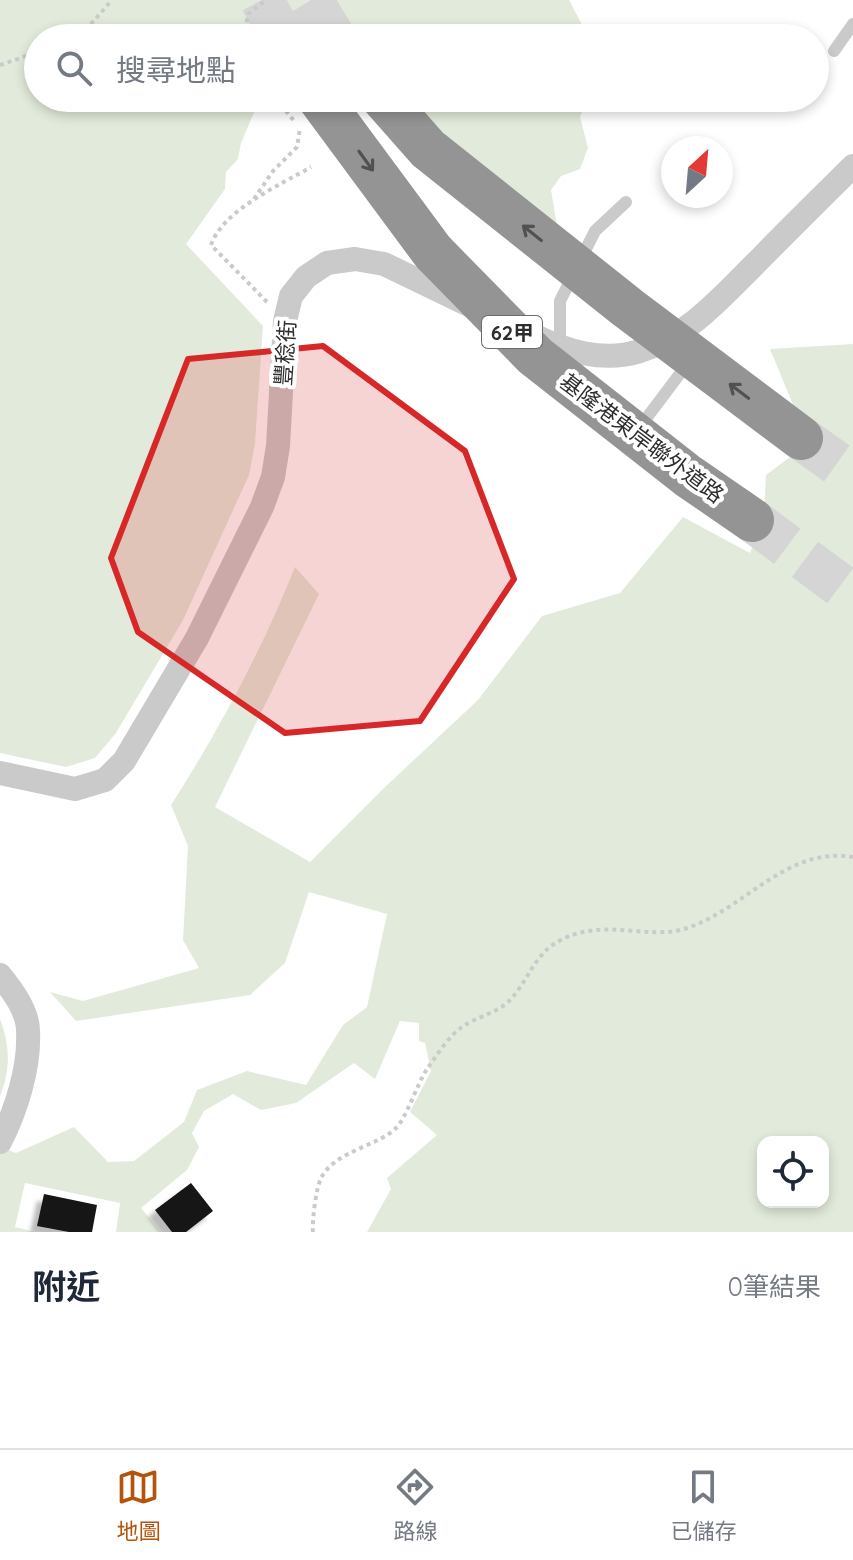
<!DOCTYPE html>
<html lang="zh-TW">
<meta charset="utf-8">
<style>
:root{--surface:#fff;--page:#f2f2f3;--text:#1f2937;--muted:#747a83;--line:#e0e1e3;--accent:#b45309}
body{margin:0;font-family:Quicksand,"Noto Sans TC",sans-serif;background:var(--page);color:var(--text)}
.controls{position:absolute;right:24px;bottom:24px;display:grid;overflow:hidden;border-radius:16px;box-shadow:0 4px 12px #0003}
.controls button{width:72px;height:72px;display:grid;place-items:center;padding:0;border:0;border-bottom:2px solid var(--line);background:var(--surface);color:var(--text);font:40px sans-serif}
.compass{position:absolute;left:661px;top:136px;width:72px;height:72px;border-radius:50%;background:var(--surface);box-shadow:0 4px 12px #0003;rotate:26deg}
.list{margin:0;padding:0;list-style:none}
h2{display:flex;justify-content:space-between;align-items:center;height:104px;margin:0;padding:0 32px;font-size:34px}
h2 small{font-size:26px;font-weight:400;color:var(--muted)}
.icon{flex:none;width:44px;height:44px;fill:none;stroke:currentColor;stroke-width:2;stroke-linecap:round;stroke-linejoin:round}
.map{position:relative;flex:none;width:853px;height:1232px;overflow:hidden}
.search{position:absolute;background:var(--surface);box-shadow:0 4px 12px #0003;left:24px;right:24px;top:24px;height:88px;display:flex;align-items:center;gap:20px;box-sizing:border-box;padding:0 28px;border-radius:44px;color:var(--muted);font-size:30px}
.sheet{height:216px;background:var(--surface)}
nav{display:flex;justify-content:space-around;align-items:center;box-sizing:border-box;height:112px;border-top:2px solid var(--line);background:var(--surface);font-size:22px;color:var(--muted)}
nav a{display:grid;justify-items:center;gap:4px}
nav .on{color:var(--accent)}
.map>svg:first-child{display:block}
</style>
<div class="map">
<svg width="853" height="1232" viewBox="0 0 853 1232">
<defs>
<filter id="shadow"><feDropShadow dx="-7" dy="7" stdDeviation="2" flood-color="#0004"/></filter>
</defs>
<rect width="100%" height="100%" fill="#fff"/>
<path fill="#e2ebdb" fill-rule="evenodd" d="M0 0H569L589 38H38V98H268L259 101 241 143 238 159 226 172 225 189 186 244 263 326 255 443 249 475 183 620 116 733 95 758 66 767 0 753Z
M411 98H588L580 117 588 148 580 169 561 176 551 190 557 226 449 139Z
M853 344V1232H367L391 1189 387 1178 437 1135 410 1112 431 1071 425 1043 419 1041V1023L400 1021 375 1079 354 1063 296 1103 261 1110 233 1094 204 1111 192 1133 199 1147 187 1170 141 1208 161 1232H116L120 1203 25 1183 15 1227 35 1232H0V1147L16 1153 74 1127 108 1162 134 1161 184 1122 197 1090 247 1071 306 1085 343 1025 367 1007 387 914 309 892 285 963 250 995 76 1021 50 992 83 1001 199 968 183 940 188 846 171 805C219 730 262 650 295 567L319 594 215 807 310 862 383 789 478 700 542 616 620 593 683 517 750 553 764 516 766 475 798 451 794 407 770 349ZM763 1142H823V1202H763Z
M0 1019C10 1045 11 1069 0 1096Z"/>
<path fill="#141414" filter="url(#shadow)" d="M191 1183 213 1211 186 1232H172L155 1210Z
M44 1194 97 1205 92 1232H69L37 1226Z"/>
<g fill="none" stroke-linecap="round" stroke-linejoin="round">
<path stroke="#d5d5d5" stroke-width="44" stroke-dasharray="44 22" stroke-linecap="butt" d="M262 0 282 38
M311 0 334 38
M801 438 853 475
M752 520 853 595"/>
<path stroke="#cacaca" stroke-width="4" stroke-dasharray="4 4" stroke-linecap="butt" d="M72 38 83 33 112 0
M244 38 248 14 266 0
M0 65 38 52
M276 98 294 121
M254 199 273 171 297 147 300 128
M267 302 211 245C223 210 280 185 311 167
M313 1232C312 1220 316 1189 321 1178 335 1151 378 1146 396 1128 407 1117 417 1084 427 1069 437 1055 448 1037 462 1027 476 1017 497 1013 509 1001 528 982 534 954 559 941 602 917 646 940 684 929 744 911 785 846 853 857"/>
<path stroke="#cacaca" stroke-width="12" d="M834 51 853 24
M560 348V301L595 231 626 202
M639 428 688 363"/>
<path stroke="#cacaca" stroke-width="24" d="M533 335C566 351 603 363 640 351 690 336 725 293 761 258 791 227 822 197 853 166
M0 773 75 789 105 780 124 761 197 638 262 507 273 477 278 446 285 321 291 296 306 277 327 263 355 259 384 264 471 306
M0 975C12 990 28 1011 28 1031 30 1067 16 1111 0 1142"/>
<path stroke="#949494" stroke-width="44" d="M319 98 433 252 535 356 688 476 752 520
M383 98 428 149 628 308 801 438"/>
</g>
<defs><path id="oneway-shaft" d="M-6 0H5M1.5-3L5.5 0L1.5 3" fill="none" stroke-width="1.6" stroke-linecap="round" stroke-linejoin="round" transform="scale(2)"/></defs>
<g stroke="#515151">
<use href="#oneway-shaft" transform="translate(366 161) rotate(54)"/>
<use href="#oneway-shaft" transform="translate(532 233) rotate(-141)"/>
<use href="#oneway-shaft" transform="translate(739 391) rotate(-143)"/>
</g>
<path fill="#d62828" fill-opacity="0.2" stroke="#d62828" stroke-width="6" stroke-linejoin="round" d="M323 346 465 451 514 579 420 721 285 733 138 632 111 558 188 359Z"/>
<g text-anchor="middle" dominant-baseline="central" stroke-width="8" stroke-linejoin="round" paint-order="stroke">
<rect fill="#fff" stroke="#6c6c6c" stroke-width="2" x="482" y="316" width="60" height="32" rx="6"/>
<g font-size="20" font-weight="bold" fill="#2d2d2d">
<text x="512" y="332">62甲</text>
</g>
<g font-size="22" fill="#2d2d2d" stroke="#fff">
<text transform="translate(285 353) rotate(-86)">豐稔街</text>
<text transform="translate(642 438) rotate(37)">基隆港東岸聯外道路</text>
</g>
</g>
</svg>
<div class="controls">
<button><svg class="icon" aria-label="locate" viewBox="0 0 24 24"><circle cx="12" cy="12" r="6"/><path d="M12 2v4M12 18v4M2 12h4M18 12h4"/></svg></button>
</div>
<svg class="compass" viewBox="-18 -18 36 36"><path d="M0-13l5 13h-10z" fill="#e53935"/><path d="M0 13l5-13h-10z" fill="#747a83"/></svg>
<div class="search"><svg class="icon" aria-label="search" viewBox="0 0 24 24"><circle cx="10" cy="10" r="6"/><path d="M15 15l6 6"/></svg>搜尋地點</div>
</div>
<section class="sheet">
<h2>附近<small>0筆結果</small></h2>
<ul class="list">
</ul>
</section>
<nav>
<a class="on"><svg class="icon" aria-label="map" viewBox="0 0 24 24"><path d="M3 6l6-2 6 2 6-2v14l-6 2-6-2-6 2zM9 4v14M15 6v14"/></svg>地圖</a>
<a><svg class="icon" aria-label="directions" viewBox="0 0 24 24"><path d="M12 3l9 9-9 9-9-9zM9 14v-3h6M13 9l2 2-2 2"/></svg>路線</a>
<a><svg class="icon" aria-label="saved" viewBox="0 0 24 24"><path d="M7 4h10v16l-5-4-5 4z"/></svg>已儲存</a>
</nav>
